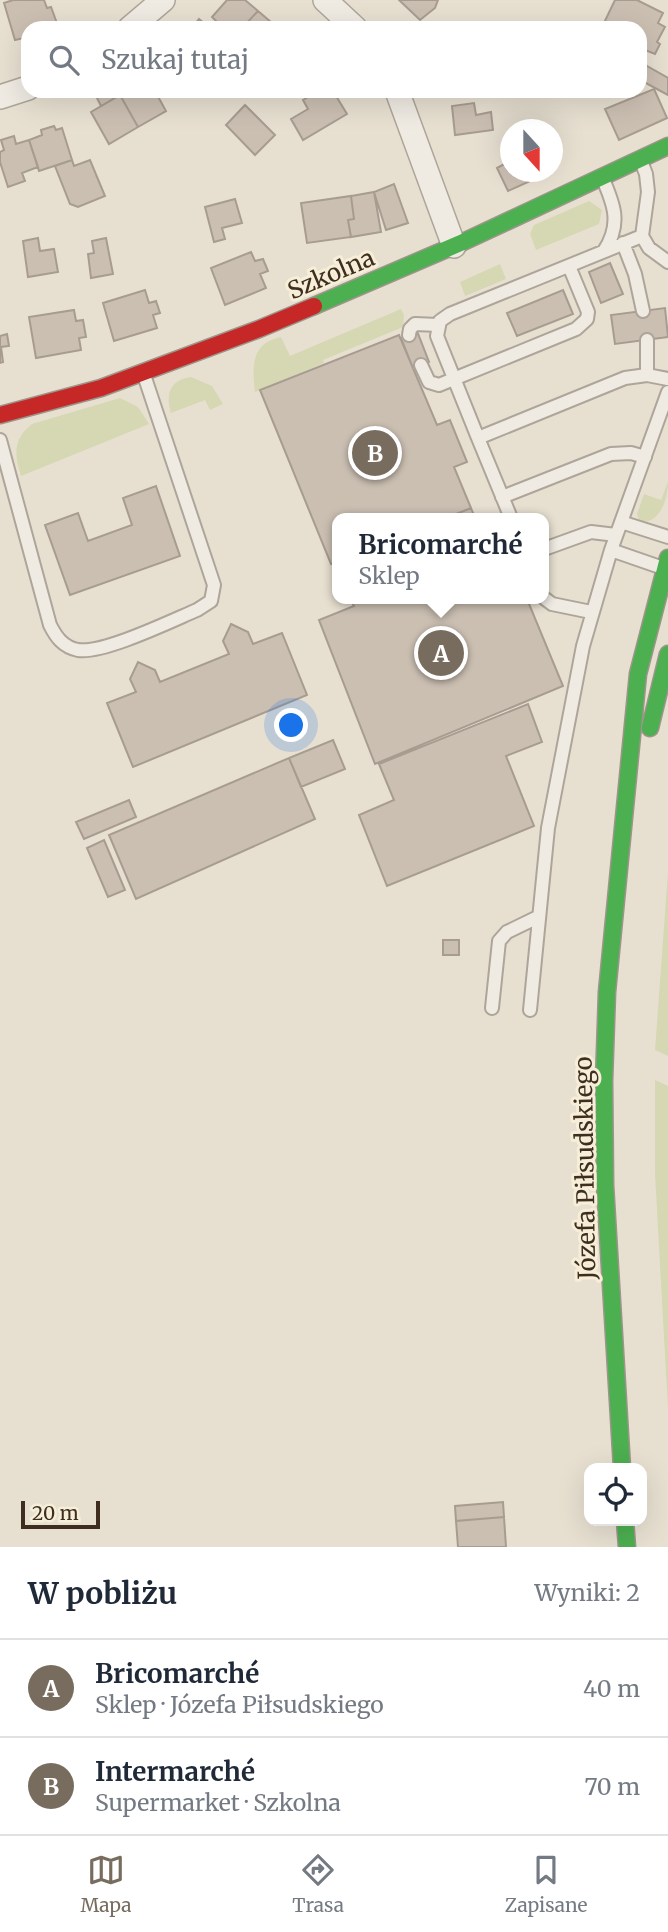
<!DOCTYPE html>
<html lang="pl">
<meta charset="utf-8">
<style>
:root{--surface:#fff;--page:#f2f2f3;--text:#1f2937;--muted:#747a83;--line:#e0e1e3;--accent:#786c5e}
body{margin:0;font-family:Merriweather,serif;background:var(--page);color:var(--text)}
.controls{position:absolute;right:21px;bottom:21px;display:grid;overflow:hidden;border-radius:14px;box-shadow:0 7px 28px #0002}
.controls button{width:63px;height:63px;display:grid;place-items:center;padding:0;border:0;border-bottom:2px solid var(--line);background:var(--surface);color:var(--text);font:35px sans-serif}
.compass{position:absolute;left:500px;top:119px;width:63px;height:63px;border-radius:50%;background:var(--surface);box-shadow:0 7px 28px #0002;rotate:159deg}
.scale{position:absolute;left:21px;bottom:18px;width:79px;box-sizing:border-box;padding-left:7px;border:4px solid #3d2e20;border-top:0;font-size:19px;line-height:24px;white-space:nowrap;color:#3d2e20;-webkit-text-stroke:5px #f7eed8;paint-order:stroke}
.you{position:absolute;left:292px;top:726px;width:24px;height:24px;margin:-18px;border:5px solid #fff;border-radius:50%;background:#1a73e8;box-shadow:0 0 0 10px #1a73e833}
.badge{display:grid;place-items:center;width:46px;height:46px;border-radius:50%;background:var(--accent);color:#fff;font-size:23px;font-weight:700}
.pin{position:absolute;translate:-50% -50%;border:4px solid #fff;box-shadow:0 2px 7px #0006}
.popup{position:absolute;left:332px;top:513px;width:217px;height:91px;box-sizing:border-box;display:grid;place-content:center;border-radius:14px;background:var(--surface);filter:drop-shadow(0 2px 5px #0005);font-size:23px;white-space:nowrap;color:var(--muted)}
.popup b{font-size:26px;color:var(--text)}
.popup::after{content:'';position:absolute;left:50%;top:100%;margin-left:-14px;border:14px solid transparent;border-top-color:var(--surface)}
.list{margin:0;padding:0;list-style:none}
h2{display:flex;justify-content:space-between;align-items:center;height:91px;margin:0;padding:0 28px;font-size:30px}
h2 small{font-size:23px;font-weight:400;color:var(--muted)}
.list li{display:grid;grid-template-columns:46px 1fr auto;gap:21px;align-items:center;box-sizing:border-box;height:98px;padding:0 28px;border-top:2px solid var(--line)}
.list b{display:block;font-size:26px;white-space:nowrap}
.list p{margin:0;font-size:23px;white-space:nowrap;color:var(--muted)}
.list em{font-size:23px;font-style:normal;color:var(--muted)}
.icon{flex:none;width:38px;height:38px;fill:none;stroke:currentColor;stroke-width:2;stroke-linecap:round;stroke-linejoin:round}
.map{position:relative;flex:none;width:668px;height:1547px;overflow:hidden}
.search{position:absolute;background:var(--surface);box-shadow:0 7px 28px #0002;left:21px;right:21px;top:21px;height:77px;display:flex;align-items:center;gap:18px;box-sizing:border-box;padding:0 24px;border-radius:21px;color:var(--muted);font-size:26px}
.sheet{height:287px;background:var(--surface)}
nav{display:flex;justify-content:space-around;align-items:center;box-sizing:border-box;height:98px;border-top:2px solid var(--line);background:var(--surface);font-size:19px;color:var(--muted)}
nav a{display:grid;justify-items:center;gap:4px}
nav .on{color:var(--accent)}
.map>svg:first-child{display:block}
</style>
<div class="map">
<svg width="668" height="1547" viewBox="0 0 668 1547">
<rect width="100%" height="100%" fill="#e7e0d1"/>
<path fill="#d6d7b3" d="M589 201 602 210 599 224 536 250 530 234 534 225Z
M500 264 506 279 465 296 460 282Z
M401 309 404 315 403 327 323 360 324 363 255 392C252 366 251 343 281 337L290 356Z
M191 377 212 386 223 404 210 410 205 400 171 413C165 394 170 380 191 377Z
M120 398 138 407 149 424 21 476C14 454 13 439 32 424Z
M668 482C668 499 660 524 640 522L637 514 644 494 661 500Z
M668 872V1056L655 1050Z
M655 1080 668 1086V1409L655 1174Z"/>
<path fill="#cbbfb2" stroke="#a89c90" stroke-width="2" d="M13 0H44L47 8 51 7 58 26 28 28V37L15 40 4 3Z
M227 0H245L258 11 242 28H223L212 17Z
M399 0H438L435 8 420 20Z
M615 0H637L663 13 658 23 665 27 657 42 660 44 655 54 640 48V28L602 27Z
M258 11 278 28H242Z
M199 19 210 28H192Z
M640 62 668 78V95L640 80Z
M654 89 667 118 619 140 605 109Z
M101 91H127L101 106 95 94Z
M127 91H155L166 111 138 127 120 95Z
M318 91H333L347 114 303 140 291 119 308 109 303 100Z
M120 95 138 127 109 144 91 112Z
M474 103 476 115 491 112 493 130 455 135 452 106Z
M245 105 275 135 255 155 226 125Z
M54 126 56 130 62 128 72 160 39 171 29 140 42 135 41 130Z
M14 136 16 144 29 140 38 167 22 173 25 181 8 187 0 162V152L4 150 1 140Z
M72 160 74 166 90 160 105 196 78 207 70 204 55 166Z
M510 161V172H523L528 182 508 191 497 168Z
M523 172H548L528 182Z
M394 184 408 223 386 230 374 192Z
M374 192 381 232 351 237 348 220 354 219 351 196Z
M351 196 354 219 348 220 351 237 307 243 301 203Z
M235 199 242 223 222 228 225 239 214 242 205 207Z
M38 238 40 251 54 249 58 272 28 277 23 241Z
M106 238 113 274 91 278 88 254 94 253 92 241Z
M251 252 255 261 263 259 268 271 260 274 266 288 225 305 211 268Z
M610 263 623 294 601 303 589 272Z
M145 290 149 303 156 301 160 313 153 315 157 328 114 341 103 303Z
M563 290 573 314 517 336 507 313Z
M665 308 668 337 615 344 611 315Z
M74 310 76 321 83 320 86 337 79 338 81 350 36 358 29 317Z
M417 331 429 362 413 368 401 338Z
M7 334 9 346 1 347 3 362 0 363V336Z
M399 335 437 425 450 420 467 462 454 467 471 508 446 518H338V562L331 564 260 390Z
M156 486 180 556 70 595 45 525 78 513 88 541 132 525 123 498Z
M471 508 475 518H446Z
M356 599H527L563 686 375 764 319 620 354 606 351 601Z
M231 624 248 632 253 644 282 633 307 695 133 767 107 703 136 692 130 679 138 662 155 670 160 682 229 654 223 641Z
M528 704 542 742 506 756 534 826 387 886 359 815 394 800 379 764Z
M333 740 345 769 301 787 289 758Z
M289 758 315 819 136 899 109 835Z
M129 800 136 817 84 839 76 822Z
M104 840 125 890 108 897 87 848Z
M443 940H459V955H443Z
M503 1502 504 1517 456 1521 455 1506Z
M504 1517 506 1547H458L456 1521Z"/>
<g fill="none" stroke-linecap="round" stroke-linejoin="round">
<g stroke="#ada599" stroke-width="16">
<path id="lane" d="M641 161 646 174 648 192 642 236 649 248 668 262
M602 177C614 204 622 224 604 251
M623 243 635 274 643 311
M409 335 410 329 415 324 438 325
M647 340V375
M421 365 429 382 439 385 576 329 587 319 588 312 569 266
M478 438 437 336 440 321 450 314 642 236
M0 440 50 625C56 637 63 647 78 650 103 654 171 621 197 610L211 601 214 585 144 375
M502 497 611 454 631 453 645 457
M511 518 478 438 625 378 647 375 668 379
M621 522 668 537
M544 549 591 532 616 535
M611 550 663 568
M544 598 552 604 591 612
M492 1008 499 941 507 932 538 917
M530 1010 548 828 583 646 611 550 668 392"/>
</g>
<g stroke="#ada599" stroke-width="26">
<path id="street" d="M325 0 355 28
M130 28 163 0
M397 91 454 246
M0 97 28 88"/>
</g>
<g stroke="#9c958a" stroke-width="19">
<path id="fast" d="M314 306 463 242 668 146
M650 728 668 654
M622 1468 605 1185 604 1081 607 992 638 674 668 558
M625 1521 627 1547"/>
</g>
<g stroke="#9c958a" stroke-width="19">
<path id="jam" d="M0 415 101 388 259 329 314 306"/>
</g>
<use href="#lane" stroke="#efebe3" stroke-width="12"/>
<use href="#street" stroke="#efebe3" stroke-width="23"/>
<use href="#fast" stroke="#4caf50" stroke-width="16"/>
<use href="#jam" stroke="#c62828" stroke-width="16"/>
</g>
<g text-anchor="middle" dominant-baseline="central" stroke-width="6" stroke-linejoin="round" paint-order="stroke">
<g font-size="24" fill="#3d2e20" stroke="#f7eed8">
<text transform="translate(331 274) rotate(-23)">Szkolna</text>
<text transform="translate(585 1168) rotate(-91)">Józefa Piłsudskiego</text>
</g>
</g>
</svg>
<div class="controls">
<button><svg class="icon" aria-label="locate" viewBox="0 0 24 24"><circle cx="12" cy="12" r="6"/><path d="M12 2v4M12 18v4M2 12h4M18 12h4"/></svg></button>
</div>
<svg class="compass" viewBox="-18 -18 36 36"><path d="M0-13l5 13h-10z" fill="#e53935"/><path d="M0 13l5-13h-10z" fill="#747a83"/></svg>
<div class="scale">20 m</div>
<div class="you"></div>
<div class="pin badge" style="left:441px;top:653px">A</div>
<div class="popup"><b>Bricomarché</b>Sklep</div>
<div class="pin badge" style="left:375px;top:453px">B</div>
<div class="search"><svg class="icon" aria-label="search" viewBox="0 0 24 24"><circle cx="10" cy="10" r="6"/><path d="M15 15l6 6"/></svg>Szukaj tutaj</div>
</div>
<section class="sheet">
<h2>W pobliżu<small>Wyniki: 2</small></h2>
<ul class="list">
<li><span class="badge">A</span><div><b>Bricomarché</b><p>Sklep · Józefa Piłsudskiego</p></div><em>40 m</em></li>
<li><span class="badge">B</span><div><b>Intermarché</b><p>Supermarket · Szkolna</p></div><em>70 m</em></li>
</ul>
</section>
<nav>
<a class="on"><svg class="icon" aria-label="map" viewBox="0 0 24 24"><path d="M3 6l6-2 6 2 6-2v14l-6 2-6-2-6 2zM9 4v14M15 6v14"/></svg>Mapa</a>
<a><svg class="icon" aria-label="directions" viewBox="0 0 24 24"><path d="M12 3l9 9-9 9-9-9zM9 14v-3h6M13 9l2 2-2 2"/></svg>Trasa</a>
<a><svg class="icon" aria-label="saved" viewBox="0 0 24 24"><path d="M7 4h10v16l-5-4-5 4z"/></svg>Zapisane</a>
</nav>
